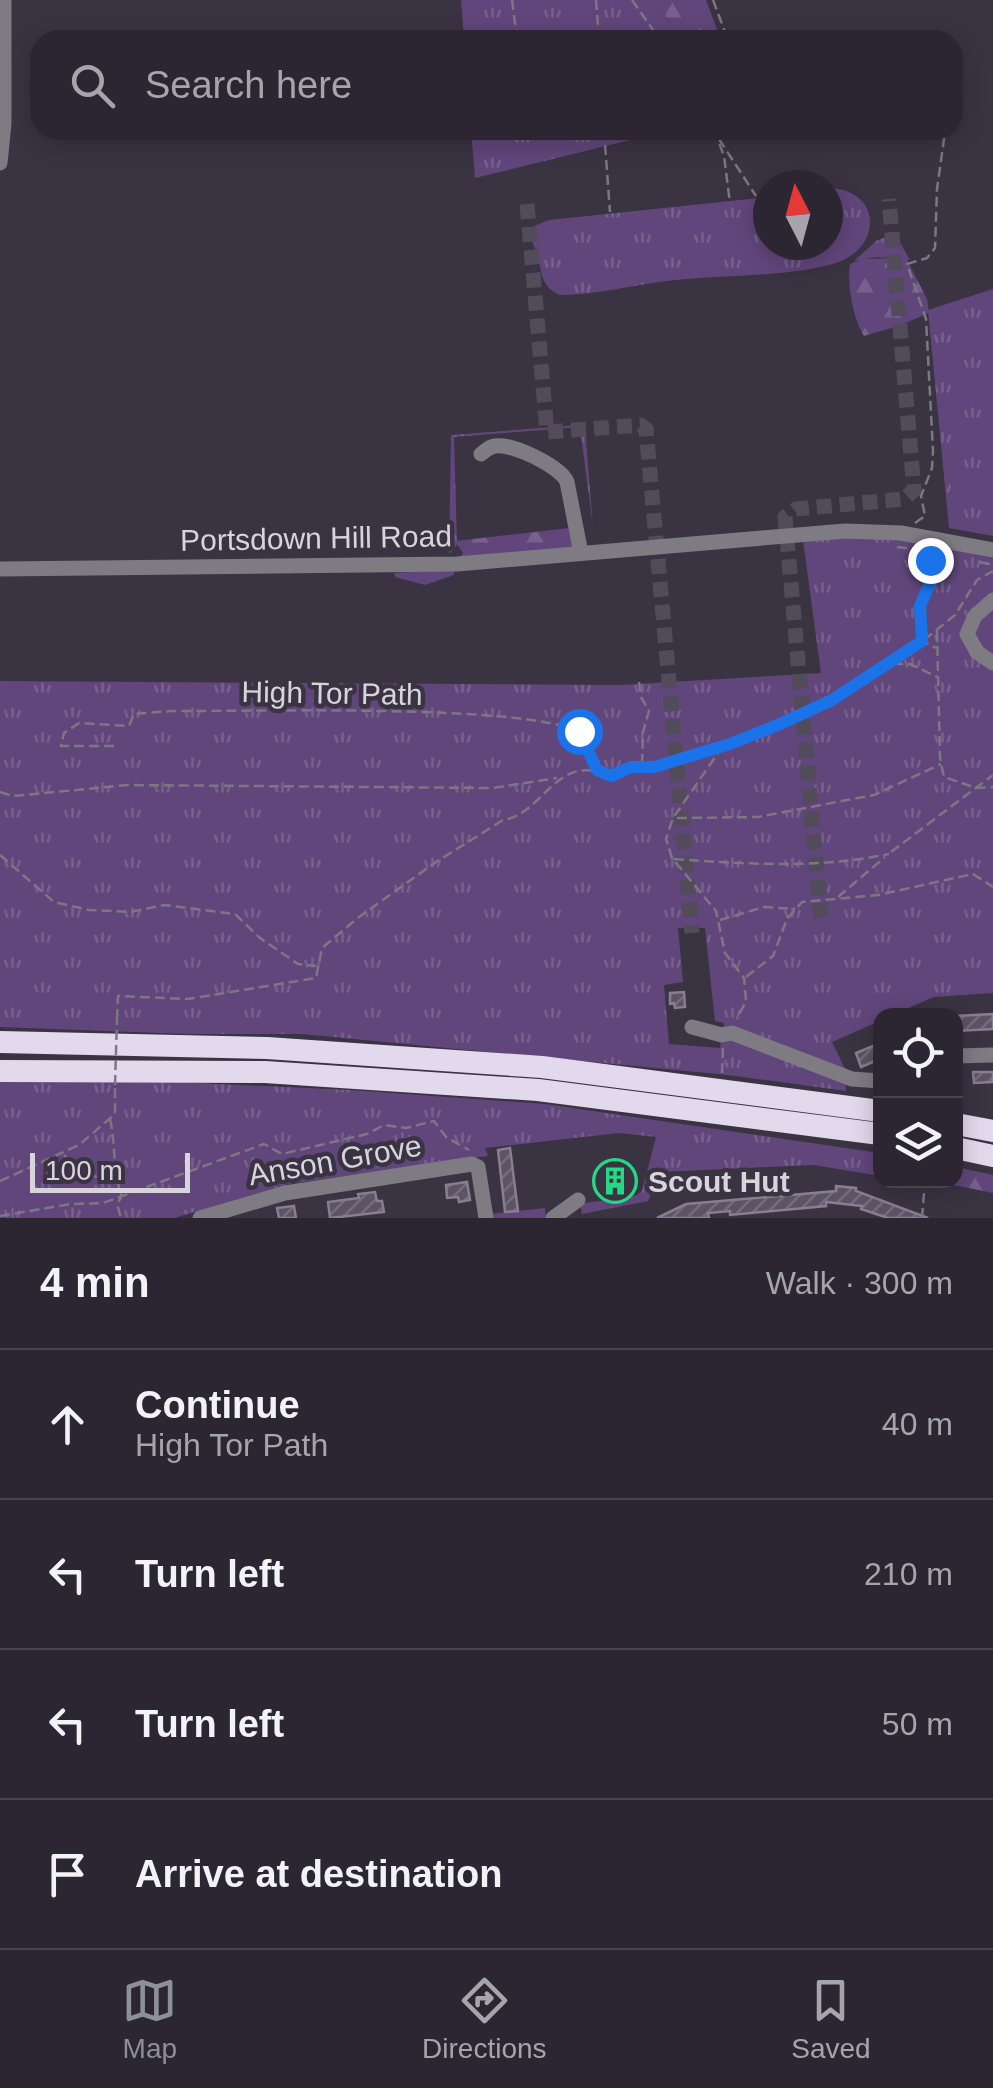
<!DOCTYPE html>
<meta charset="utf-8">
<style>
:root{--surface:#2c2632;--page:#342e3a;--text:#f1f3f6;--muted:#a6a5ac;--line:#48434d;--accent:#8c9099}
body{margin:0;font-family:Arial,sans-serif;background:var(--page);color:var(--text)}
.controls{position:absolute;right:30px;bottom:30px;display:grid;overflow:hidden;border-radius:20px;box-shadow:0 5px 25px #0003}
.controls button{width:90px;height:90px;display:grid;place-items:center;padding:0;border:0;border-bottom:2px solid var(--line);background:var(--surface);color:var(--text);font:50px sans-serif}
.compass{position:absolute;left:753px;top:170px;width:90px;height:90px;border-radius:50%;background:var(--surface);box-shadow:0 5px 25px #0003;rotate:354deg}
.scale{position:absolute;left:30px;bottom:25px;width:160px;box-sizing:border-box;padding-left:10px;border:5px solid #d8d4de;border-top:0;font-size:28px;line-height:35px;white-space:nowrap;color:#d8d4de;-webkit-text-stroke:8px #3a3342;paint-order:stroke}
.stop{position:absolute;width:30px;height:30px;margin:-22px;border:8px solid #1a73e8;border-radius:50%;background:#fff}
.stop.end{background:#1a73e8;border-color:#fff;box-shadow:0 2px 10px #0008}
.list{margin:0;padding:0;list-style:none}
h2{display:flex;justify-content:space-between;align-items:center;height:130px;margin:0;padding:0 40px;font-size:42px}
h2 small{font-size:32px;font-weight:400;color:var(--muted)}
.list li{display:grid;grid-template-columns:65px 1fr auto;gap:30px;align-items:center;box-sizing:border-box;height:150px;padding:0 40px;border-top:2px solid var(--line)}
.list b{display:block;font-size:38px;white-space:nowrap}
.list p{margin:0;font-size:32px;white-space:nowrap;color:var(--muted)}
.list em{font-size:32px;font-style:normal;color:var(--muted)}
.icon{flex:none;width:55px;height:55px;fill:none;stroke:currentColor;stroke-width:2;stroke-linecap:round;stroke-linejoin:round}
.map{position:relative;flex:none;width:993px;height:1218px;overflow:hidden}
.search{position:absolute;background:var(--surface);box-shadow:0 5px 25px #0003;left:30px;right:30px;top:30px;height:110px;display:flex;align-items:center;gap:25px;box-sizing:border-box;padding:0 35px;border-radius:30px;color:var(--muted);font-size:38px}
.sheet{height:730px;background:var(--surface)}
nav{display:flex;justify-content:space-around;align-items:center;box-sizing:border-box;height:140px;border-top:2px solid var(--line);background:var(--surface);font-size:28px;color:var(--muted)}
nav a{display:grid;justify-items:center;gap:5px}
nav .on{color:var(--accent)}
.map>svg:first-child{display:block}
</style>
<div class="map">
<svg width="993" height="1218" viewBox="0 0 993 1218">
<defs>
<pattern id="grass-tufts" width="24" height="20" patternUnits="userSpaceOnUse" patternTransform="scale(2.5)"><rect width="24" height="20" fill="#61467b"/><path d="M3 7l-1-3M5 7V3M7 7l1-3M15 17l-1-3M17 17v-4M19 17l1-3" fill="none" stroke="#77608d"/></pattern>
<pattern id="forest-firs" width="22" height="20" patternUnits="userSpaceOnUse" patternTransform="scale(2.5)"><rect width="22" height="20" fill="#61467b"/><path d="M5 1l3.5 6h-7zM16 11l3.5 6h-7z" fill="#77608d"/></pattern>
<pattern id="building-hatch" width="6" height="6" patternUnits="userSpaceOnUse" patternTransform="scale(2.5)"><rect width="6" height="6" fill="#5c5465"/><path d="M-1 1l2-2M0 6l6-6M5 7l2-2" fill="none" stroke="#736c7b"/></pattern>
</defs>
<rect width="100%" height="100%" fill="#3a3342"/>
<path fill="url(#grass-tufts)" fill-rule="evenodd" d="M461 0H656L680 40H464Z
M471 130H671L475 178Z
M830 188C885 191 882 253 829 265 780 277 725 275 675 280 637 284 597 295 560 295 538 285 543 270 536 251 532 239 528 238 534 226L549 220 768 197V245H828Z
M895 233 910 260 877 257 854 261 876 241Z
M993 289V536L949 528 928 310Z
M581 425 585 428 593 527 580 427 454 437 457 545 449 554 451 435Z
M852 538 901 540 993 558V993L934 997 892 1015 880 1016V1021L832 1042 845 1069 846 1091 728 1075 302 1034H188L0 1027V681L620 685 821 673 803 540ZM678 928H705L715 1021 724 1023 720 1048 669 1044 664 985 683 982Z
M454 570V575L425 585 395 577 394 573Z
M0 1080 175 1082 350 1090 545 1104 880 1153V1176L814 1165 660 1172 648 1201 582 1214 580 1204 637 1195 642 1191 656 1137 619 1133 485 1148 488 1156 288 1184 174 1218H0Z"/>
<path fill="url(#forest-firs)" d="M656 0H706L721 40H680Z
M906 258 927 299 929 313 898 326 864 336C853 319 847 284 850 264L863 259Z
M570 528 574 549 460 557 463 553 455 541Z
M956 1167 993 1175V1193L935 1181 956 1180Z"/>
<path fill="#61467b" d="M545 1208 546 1218H491L490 1214Z"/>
<path fill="url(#building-hatch)" stroke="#877e91" stroke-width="2.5" d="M684 992 685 1007 675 1008 674 1003 670 1004V993Z
M993 1014V1029L956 1031V1016Z
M880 1043V1059L861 1067 856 1053Z
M973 1072H993V1082L974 1083Z
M510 1148 518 1211 505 1212 498 1150Z
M631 1169 634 1188 599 1193 596 1175Z
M467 1182 470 1200 459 1202 458 1197 447 1198 446 1185Z
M836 1186 856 1188V1191L928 1218H888L861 1209 862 1206 826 1202V1206L730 1215V1211L708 1213 709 1218H657L686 1204 836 1191Z
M375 1192 377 1201H382L384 1212 330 1218 328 1202 359 1198 358 1194Z
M294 1206 296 1218H279L277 1208Z"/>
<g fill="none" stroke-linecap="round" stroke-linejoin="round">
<path stroke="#524b59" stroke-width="15" stroke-dasharray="15 8" stroke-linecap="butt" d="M527 204 547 432 641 425 646 429 692 933
M821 918 785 517 796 509 904 499 914 490 889 199"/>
<path stroke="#7d7784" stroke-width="2.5" stroke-dasharray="10 5" stroke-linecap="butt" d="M512 0 516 31
M596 0 599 40
M632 0 660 40
M713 0 728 40
M604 130 610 212
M714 130 724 156 730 203
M719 139 756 196
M915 523 925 516 921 496 932 468 933 451 926 319 907 264 927 258 935 248 937 189 945 132 936 130
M897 547 913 549
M925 551C939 578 923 582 920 607 919 617 922 630 922 641L936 648
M980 562 993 565
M937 631 940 758 944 777 976 788 993 787
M893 664H910L937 677
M639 682 641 697 649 711 643 732 642 766
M114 746H61L64 733 79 723 129 726 134 714 172 711C236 712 551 702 584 736L596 769
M723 746 673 818 666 839 672 858 716 911 725 953 744 978 746 1001 737 1019
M0 792 13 796 128 785 493 788 557 778
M677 818 758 817 874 795 941 764
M891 852 993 775
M0 855 54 902 89 910 130 912 164 905 235 914 260 938 298 964 316 966
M674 859C747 864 817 869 889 854
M838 897 885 857
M720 920 764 907 795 909
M746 977 773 956 787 919 802 902 878 895 973 874 993 887
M117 1019 118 996 188 999 316 978 322 948 359 917 436 862 503 820C540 815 553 763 595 771 601 772 605 775 611 775L631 767H654L730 744 832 700 929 636 955 615 977 580 993 571
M722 1073 723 1047
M110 1119C116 1145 112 1172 122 1196L117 1204 121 1218
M64 1155C75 1169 95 1180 112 1179
M0 1181 79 1145 115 1114V1086
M0 1216 71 1204 103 1203 264 1144 282 1154 367 1134 384 1125 406 1128 434 1121 446 1137 469 1150
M922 1218 925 1180"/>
<path stroke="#7e7b83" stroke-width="15" d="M0 163 4 123V0
M481 454C487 450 488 447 495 446 513 443 561 467 567 482L581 553
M0 569 457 564 845 531 901 533 993 550
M993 600 975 616 967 634 977 652 993 663
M692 1027 722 1035 732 1033 852 1079 880 1081
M956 1056 993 1055
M200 1218 285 1193 472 1164 478 1167 486 1218
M553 1218 578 1200"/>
<path stroke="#e2d9ed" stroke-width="22" d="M0 1042 267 1048 542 1067 880 1111
M0 1071 265 1072 538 1090 880 1134
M956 1124 993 1131
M956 1148 993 1156"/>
<path stroke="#7d7784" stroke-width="2.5" stroke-dasharray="10 5" stroke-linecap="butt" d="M115 1085 117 1019"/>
</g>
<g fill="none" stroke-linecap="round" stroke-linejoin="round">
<path stroke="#1a73e8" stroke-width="12" d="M579 731 597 770 611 776 631 767H654L730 744 780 724 832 700 922 641 920 606 931 581 930 560"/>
</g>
<defs>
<g id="building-ring" transform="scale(2.25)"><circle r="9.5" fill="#3a3342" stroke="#24d886" stroke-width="1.5"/><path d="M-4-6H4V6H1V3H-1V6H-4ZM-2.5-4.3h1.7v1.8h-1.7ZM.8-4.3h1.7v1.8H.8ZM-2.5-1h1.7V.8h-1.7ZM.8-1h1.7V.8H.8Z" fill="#24d886"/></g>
</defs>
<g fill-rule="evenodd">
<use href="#building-ring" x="615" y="1181"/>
</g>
<g text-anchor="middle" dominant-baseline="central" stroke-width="9" stroke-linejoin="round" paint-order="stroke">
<g font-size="30" fill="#d8d4de" stroke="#3a3342">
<text transform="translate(316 538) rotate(-1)">Portsdown Hill Road</text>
<text transform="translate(332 693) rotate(1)">High Tor Path</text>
<text transform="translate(335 1160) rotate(-10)">Anson Grove</text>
</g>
<g font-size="30" font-weight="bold" fill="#d8d4de" stroke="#3a3342" text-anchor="start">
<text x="648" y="1181">Scout Hut</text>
</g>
</g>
</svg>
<div class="controls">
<button><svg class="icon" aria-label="locate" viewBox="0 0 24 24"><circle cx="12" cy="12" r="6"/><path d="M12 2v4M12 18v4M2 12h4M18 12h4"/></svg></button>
<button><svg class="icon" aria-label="layers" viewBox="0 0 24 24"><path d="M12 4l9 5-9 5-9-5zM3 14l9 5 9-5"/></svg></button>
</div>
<svg class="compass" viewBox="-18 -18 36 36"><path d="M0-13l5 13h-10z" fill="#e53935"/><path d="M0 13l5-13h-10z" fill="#a6a5ac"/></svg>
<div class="scale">100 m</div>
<div class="stop" style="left:579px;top:731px"></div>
<div class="stop end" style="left:930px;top:560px"></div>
<div class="search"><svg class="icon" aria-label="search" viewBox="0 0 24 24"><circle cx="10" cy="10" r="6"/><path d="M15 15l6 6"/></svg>Search here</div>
</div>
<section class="sheet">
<h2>4 min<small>Walk · 300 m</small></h2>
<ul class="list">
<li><svg class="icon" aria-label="ahead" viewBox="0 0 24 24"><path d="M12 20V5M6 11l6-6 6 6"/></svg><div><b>Continue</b><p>High Tor Path</p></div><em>40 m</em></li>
<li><svg class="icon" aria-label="left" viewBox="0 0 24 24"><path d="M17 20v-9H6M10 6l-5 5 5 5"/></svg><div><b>Turn left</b></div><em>210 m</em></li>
<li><svg class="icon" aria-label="left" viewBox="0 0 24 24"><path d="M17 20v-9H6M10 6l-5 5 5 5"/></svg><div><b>Turn left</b></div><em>50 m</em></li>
<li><svg class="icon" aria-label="arrive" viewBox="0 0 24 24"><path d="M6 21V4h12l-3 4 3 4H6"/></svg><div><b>Arrive at destination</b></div></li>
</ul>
</section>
<nav>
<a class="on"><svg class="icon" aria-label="map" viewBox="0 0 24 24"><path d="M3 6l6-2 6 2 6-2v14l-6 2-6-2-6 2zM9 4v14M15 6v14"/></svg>Map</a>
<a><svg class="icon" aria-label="directions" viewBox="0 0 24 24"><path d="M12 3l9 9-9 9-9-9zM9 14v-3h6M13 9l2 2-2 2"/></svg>Directions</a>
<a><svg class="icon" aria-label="saved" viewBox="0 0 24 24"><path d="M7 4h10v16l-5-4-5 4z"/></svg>Saved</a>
</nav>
